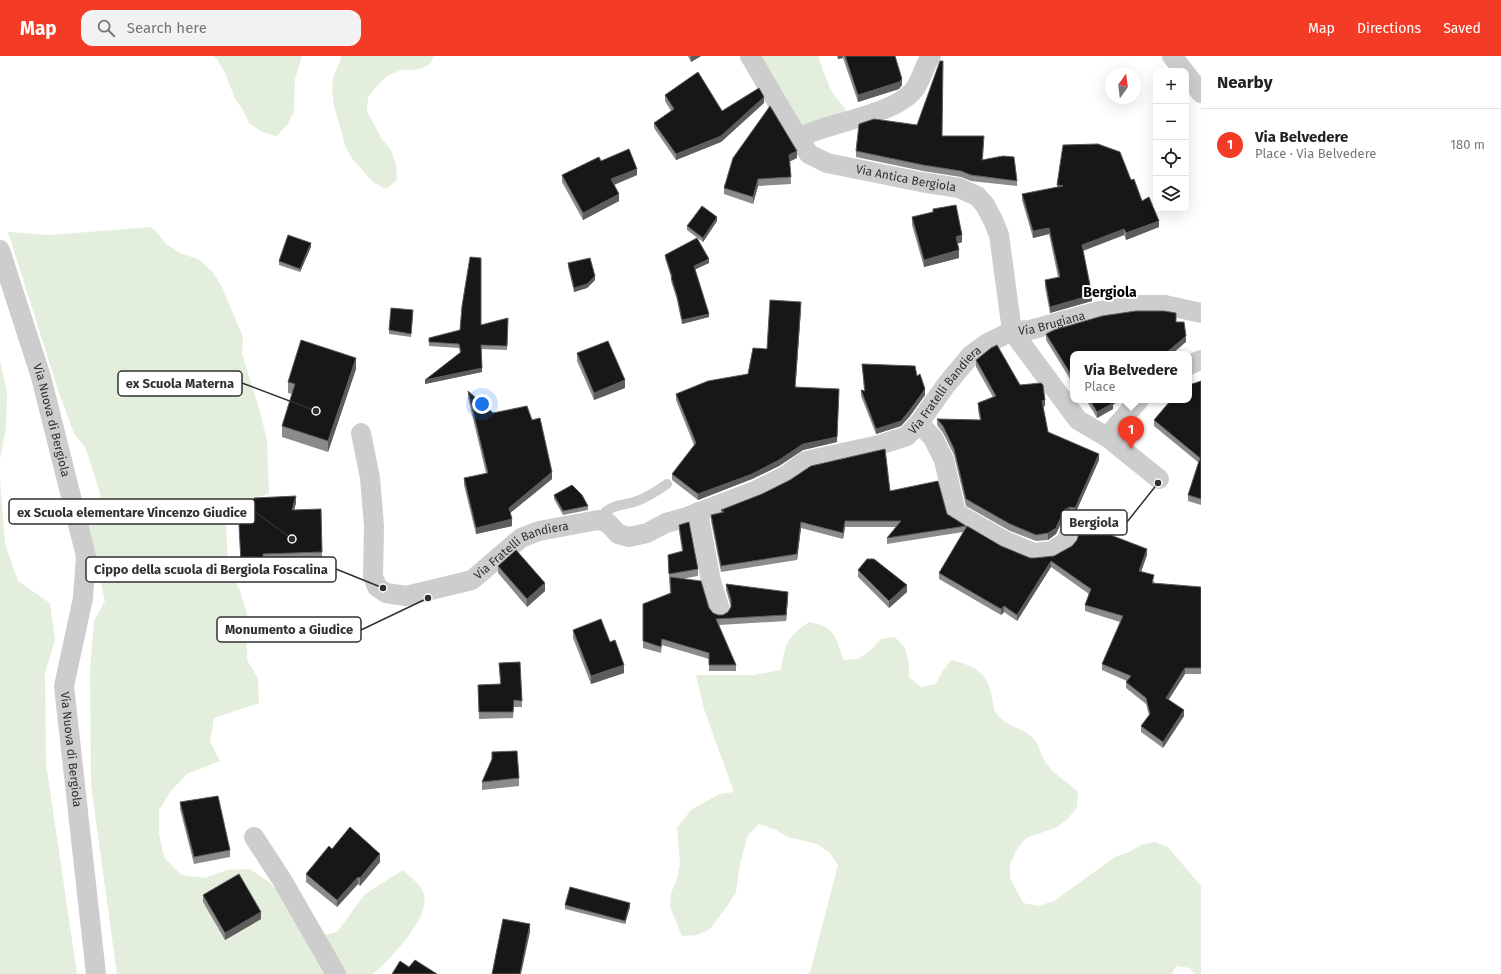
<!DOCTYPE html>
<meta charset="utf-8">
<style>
:root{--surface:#fff;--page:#f2f2f2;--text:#222;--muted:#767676;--line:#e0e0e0;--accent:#f33b25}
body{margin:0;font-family:"Fira Sans",sans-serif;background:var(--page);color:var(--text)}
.controls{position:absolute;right:12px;top:12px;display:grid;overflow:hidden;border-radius:8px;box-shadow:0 4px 16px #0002}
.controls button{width:36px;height:36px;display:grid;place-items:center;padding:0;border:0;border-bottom:1px solid var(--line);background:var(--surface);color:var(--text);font:20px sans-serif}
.compass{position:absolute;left:1105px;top:12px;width:36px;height:36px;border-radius:50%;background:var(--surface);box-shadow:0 4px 16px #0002;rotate:14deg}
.you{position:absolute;left:482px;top:348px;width:14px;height:14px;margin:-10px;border:3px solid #fff;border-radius:50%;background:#1a73e8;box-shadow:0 0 0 6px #1a73e833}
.badge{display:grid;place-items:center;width:26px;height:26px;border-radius:50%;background:var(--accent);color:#fff;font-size:13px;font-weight:700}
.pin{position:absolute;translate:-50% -33px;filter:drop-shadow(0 1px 2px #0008)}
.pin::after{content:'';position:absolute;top:21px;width:14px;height:12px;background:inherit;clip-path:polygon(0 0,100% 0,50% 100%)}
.popup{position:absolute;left:1070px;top:295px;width:122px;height:52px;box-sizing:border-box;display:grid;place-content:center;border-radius:8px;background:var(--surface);filter:drop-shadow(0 1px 3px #0005);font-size:13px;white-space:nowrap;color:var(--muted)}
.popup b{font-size:15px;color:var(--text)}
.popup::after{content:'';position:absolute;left:50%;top:100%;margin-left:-8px;border:8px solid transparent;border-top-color:var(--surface)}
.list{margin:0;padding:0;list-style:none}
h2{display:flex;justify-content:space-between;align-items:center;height:52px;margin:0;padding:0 16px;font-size:17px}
h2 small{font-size:13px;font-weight:400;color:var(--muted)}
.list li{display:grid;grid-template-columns:26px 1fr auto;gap:12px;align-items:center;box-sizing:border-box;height:72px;padding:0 16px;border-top:1px solid var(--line)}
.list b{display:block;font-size:15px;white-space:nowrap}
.list p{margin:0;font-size:13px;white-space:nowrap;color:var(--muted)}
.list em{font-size:13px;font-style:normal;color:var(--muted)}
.icon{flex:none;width:22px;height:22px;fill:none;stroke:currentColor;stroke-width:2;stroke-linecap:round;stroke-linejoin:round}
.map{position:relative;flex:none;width:1201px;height:918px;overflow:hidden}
header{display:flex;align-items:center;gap:24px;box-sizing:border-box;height:56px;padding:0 20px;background:var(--accent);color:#fff}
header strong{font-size:19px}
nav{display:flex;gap:22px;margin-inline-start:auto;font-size:14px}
.search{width:280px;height:36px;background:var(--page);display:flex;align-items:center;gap:10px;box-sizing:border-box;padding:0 14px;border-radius:12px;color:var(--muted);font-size:15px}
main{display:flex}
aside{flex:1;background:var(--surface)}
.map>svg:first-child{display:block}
</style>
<header>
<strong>Map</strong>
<div class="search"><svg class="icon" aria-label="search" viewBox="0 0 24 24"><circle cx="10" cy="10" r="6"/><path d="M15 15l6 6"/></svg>Search here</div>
<nav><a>Map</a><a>Directions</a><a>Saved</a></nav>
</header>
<main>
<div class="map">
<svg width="1201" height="918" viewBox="0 0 1201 918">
<rect width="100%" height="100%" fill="#fff"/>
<path fill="#e3eedc" d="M213 0H302L295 23 294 55 287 69 277 80 262 76 249 67 243 54 235 42 224 15 217 3Z
M342 0H434L429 9 416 14H401L387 20 377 30 368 41 367 55 381 82 391 94 396 109 397 124 386 133 373 126 353 104 346 92 334 50 332 35 333 22Z
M759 0H818C823 13 827 27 834 39 838 45 843 48 846 55L799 71Z
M150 171 155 174 166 188 182 198 198 203 212 215 222 231 243 281 242 298 259 352 267 384 269 438 250 443 226 468 228 510 240 535 247 557V604L258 623 259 647 214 662 210 685 220 705 187 718 171 735 159 754V778L164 801 181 819 205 822 227 814 250 813 270 827 286 844 313 882 337 876 365 838 403 814C409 820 418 826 422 834 436 857 390 903 373 918H117L91 729 90 614 94 565 105 545 87 468 84 447 101 441 91 408 85 391 74 378 58 334 8 176 51 179Z
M0 304 7 337 6 372 0 403Z
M0 422 5 488 18 525 50 547 55 584 45 617 46 707 77 918H0Z
M809 566C838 572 834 580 844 604L858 603 870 595 881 583 895 581 905 592 909 607V621L921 631 936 628 942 616 951 604C975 610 986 615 992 640 993 645 993 653 996 657 1006 671 1021 671 1032 681 1040 688 1040 699 1046 707 1054 719 1068 726 1078 736L1077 751 1068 763 1055 772 1026 782 1017 793 1010 808V822L1023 847 1038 850 1054 845 1115 801 1129 796 1141 789 1155 786 1168 791 1201 830V918H1194L1190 912 1176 910 1172 918H808L811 913 838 809 829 796 817 788 788 781 774 773 759 768 748 779 740 808 736 836 728 849 710 873 697 879 682 880 670 851 671 837 677 823 680 807 677 772 691 754 719 738 734 736 704 653 696 619H753L781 614C785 588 787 581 809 566Z"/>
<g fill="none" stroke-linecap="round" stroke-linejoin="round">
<path stroke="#cdcdcd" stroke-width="10" d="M598 464C611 447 620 451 637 445 648 441 657 435 667 428"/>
<g stroke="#cdcdcd" stroke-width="20">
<path id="s1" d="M750 0 798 82 809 98 827 107 921 126 959 132 977 140 985 149 993 164 999 179 1012 275 1078 364 1107 381 1159 423"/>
<path d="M1172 0 1184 15"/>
<path d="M1186 18 1201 37"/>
<path d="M798 82C806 79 813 75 821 73 846 64 897 55 913 35 922 25 923 11 931 0"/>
<path id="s2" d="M0 194 41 321 86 500 83 542 64 630 96 918"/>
<path d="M1189 309 1201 304"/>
<path d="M919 367 933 382 944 404 956 457 1005 485 1034 497 1052 495 1066 486 1072 469"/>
<path id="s3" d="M361 377 370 422 374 470 373 520 377 531 386 537 406 540 472 524 521 482 539 475 598 464 608 467 618 478 629 481 647 477 666 467 684 462 757 434 785 420 806 405 879 389 907 380 919 367 946 329 971 299 986 288 1012 275 1030 274 1100 255 1135 249H1165L1201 257"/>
<path d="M1107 381 1139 344"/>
<path d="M698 456 711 525 720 554"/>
<path d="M254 781 282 824 336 918"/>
</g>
</g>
<path fill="#8b8b8b" d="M688 0H701L691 6Z
M837 0H895L902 29 899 33 858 46 843 2 838 3Z
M665 39 722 55 764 47 721 86 676 104 654 72V67L671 55 665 45Z
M942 80 984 85 983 104 1017 125V130L971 125 961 121 923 115 856 101V95Z
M797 102 790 105 791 128 758 130 753 148 724 138V132Z
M601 105 637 119 614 129 619 145 583 164 562 126V119Z
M1131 124 1142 145 1159 171 1126 184 1124 179 1083 195 1092 245 1050 257 1045 231V224L1058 221 1049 178 1033 182 1022 144V138L1057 131V129Z
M933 153 962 186 957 188 959 202 924 211 912 169V161L933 156Z
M717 165 703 186 687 174V170Z
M311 191 300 216 279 209V205Z
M665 199 709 207 695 213 709 261 682 268 677 244 671 225V221L665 202Z
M568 207 595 224 587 232 574 236 568 211Z
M801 252 795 331 837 386 803 394 779 410 752 423 698 444 672 424V418L694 389 676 344V338L748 318Z
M413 258 411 281 389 278V274Z
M508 262 507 294 481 293 482 316 425 328 460 297 459 292 429 290V282Z
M1176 266 1186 286 1073 298V323L1072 321 1070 323 1046 284V278Z
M577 297 625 332 594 344 577 305Z
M976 304 1020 329 1045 350 1043 351 1048 376 1099 404 1075 458H1070L1064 461 1056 478 1048 484 1036 485 1010 475 966 450 954 399 943 377 937 369V363L980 364 978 354V347L993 341 976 311Z
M862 308 917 320 925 339 910 360 901 370 876 378 861 340V334L864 335Z
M356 313 328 396 282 381V370L292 338 288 337V326Z
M1201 325V449L1188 445V439L1199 407 1154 370V364Z
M468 335 493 357 532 364 552 423 510 457 512 470 476 478 464 429V422L486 417 468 342Z
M1086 344H1119L1113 349V353L1097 362Z
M890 435 947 458 966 470V471L1001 490 1030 502H1035L1147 499 1141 516 1154 525V527L1201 531V618H1185L1168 644 1184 660 1163 692 1141 676V670L1149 659 1146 648 1126 632V626L1127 625 1102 614V608L1120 566 1085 555V549L1089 538 1051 511 1017 565 1004 556 1001 559 939 523V517L963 476 887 488V482L896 471H845L843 483 801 472 797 504 721 516 711 465V459L721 457V454Z
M554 439 588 450V454L563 459 554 443Z
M296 447 294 454 322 496V503L263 505V512L241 513 239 469Z
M679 469 698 513V520L681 523 709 552 713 557 718 559H723L728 556 731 551 726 534V528L788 542 786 565 719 569 736 609V615H709V603L662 589 661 597 643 592V548L670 537 668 505V499L682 495 679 475Z
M498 510 545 535 527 551 498 517Z
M858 514 907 536 889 552 858 521Z
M573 574 610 586 624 617 591 628 573 582Z
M499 607 522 645V651H514L513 662 479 663 478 629 500 628Z
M492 696 519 722V730L482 734V726L492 704Z
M180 746 230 794V801L194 808 180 753Z
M332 793 380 806 360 830 358 828 337 851 306 826V818Z
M203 839 261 863 225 884 203 846Z
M565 849 630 851 625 868 565 853Z"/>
<path fill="#5d5d5d" d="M691 0H701L691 6Z
M838 0H843V2L838 3Z
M902 23V29L899 33 858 46V39Z
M764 41V47L721 86 676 104V98Z
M797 95V102L789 106V99Z
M637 113V119L611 130V123Z
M758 123V130L753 148V141Z
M619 138V145L583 164V157Z
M717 161V165L703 186V182Z
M1159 165V171L1126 184V177Z
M1049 172V178L1033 182V175Z
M1124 173V179L1082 195V189Z
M962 179V186L956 188V181Z
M311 187V191L300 216V213Z
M959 194V202L924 211V204Z
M709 203V207L694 214V210Z
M595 220V224L587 232 574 236V232Z
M1092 239V245L1050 257V251Z
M801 246V252L795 337V331Z
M709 258V261L682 268V264Z
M1186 280V286L1172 298H1165Z
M356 302V313L328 396V385Z
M482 312V316L425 328V324Z
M1072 315V321L1070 323V317Z
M625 324V332L594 344V337Z
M839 333 837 386 803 394 779 410 752 423 698 444V438Z
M925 333V339L910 360 901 370 876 378V373Z
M1045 344V350L1042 351V345Z
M1113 344H1119L1113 349V353L1097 362V356Z
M1099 398V404L1075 458V452Z
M552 416V423L509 458V452Z
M296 440V447L292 461V454Z
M1070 451V458L1064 461 1056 478 1048 484V477L1064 454Z
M512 463V470L476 478V472Z
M845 465V471L843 483V477Z
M801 466V472L797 504V498Z
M1147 493V499L1139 521V515Z
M1051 505V511L1017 565V559Z
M545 527V535L527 551V543Z
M907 529V536L889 552V545Z
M788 536V542L786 565V559Z
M1004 550V556L1001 559V553Z
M624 609V617L591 628V620Z
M1185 612V618L1166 648V642Z
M1184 654V660L1163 692V686Z
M380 798V806L360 830V822Z
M358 821V828L337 851V844Z
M630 847V851L625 868V865Z
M261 856V863L225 884V877Z
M530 868V876L521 918H520Z"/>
<path fill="#171717" stroke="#5d5d5d" d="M845 0H895L902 23 899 26 858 39Z
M940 5H943L942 80H984L982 104 1003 100 1014 101 1017 125 971 119 961 115 923 109 856 95 859 68 874 63 917 69Z
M698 16 722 55 759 32 764 41 721 80 676 98 654 67 674 53 665 39Z
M770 50 797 95 789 99 791 121 758 123 753 141 724 132 733 102Z
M1098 88 1120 96 1131 124 1134 123 1142 145 1149 141 1159 165 1126 177 1124 173 1082 189 1092 239 1050 251 1045 224 1060 221 1049 172 1033 175 1022 138 1063 130 1057 129 1063 89Z
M629 93 637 113 611 123 619 138 583 157 562 119 599 101 601 105Z
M956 149 962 179 956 181 959 194 924 204 912 161 933 156V153Z
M702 150 717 161 703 182 687 170Z
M288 179 311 187 300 213 279 205Z
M697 182 709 203 694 210 709 258 682 264 677 240 671 221H672L665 199Z
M470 201 481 202V269L508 262 507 290 481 289 482 312 425 324 461 296 459 288 429 286V282L460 274 462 250Z
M590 202 595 220 587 228 574 232 568 207Z
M770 244 801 246 795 331 839 333 837 381 803 388 779 404 752 418 698 438 672 418 696 387 676 338 708 325 748 318 753 292 767 293Z
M391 252 413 254 411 278 389 274Z
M1136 255H1164L1176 257V266H1184L1186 280 1165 298H1073V317L1072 315 1070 317 1046 278 1054 274 1102 260Z
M301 284 356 302 328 385 282 370 295 328 288 326Z
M608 285 625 324 594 337 577 297Z
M997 289 1020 329 1041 327 1043 329 1045 344 1042 345 1048 376 1099 398 1075 452 1070 451 1064 454 1056 472 1048 477 1036 479 1010 468 966 443 954 393 943 370 937 363 981 364 978 347 996 340 976 304 991 292Z
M862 308 915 310 917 320 920 318 925 333 910 354 901 365 876 373 861 334 865 335Z
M1201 325V443L1188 439 1200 402 1154 364 1171 344H1189V329Z
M468 335 493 357 527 350 532 364 540 362 552 416 509 452 512 463 476 472 464 422 488 417Z
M1090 344H1113L1112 345 1113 347 1097 356Z
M885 393 890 435 938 425 947 458 966 470 887 482 901 465H845L843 477 801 466 797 498 721 510 711 459 724 456 721 454 762 438 790 424 811 410Z
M572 429 582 439 588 450 563 455 554 439Z
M296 440 292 454 321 453 322 496 263 498V505L241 506 239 469 254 442Z
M689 466 698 513 669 518 668 499 683 495 679 469Z
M1082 468 1147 493 1139 515 1154 519 1152 527 1201 531V612H1185L1166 642 1184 654 1163 686 1141 670 1150 658 1146 642 1126 626 1131 620 1102 608 1123 560 1085 549 1091 533 1051 505 1017 559 1004 550 1001 553 939 517 967 470 1001 490 1030 502H1035L1054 500 1072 490 1077 484Z
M516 494 545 527 527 543 498 510Z
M867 503H874L907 529 889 545 858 514Z
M670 521 701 525 709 552 713 557 718 559H723L728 556 731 551V544L726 528 788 536 786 559 716 563 736 609H709V597L662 583 661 591 643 585V548L671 537Z
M601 563 610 586 615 584 624 609 591 620 573 574Z
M520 606 522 645 514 644 513 656H479L478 629 501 628 499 607Z
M517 695 519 722 482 726 492 703V696Z
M218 740 230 794 194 801 180 746Z
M350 771 380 798 360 822 358 821 337 844 306 818 329 790 332 793Z
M239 818 261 856 225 877 203 839Z
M570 831 630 847 625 865 565 849Z
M503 863 530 868 520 918H492Z
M415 904 437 918H392L400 905 409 911Z"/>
<g text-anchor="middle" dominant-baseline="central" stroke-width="4" stroke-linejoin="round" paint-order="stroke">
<g font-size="12" fill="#303030" stroke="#fff">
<text stroke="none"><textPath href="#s1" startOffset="215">Via Antica Bergiola</textPath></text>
<text stroke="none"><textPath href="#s3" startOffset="925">Via Brugiana</textPath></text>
<text stroke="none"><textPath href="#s3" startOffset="793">Via Fratelli Bandiera</textPath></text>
<text stroke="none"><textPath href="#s2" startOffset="178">Via Nuova di Bergiola</textPath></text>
<text stroke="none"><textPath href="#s3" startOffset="314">Via Fratelli Bandiera</textPath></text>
<text stroke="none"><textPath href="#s2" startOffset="514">Via Nuova di Bergiola</textPath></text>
</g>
<g font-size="14" font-weight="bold" fill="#000" stroke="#fff">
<text x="1110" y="236">Bergiola</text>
</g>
</g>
<path fill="none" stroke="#303030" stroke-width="1.5" d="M316 355L242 327M292 483L255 456M1158 427L1127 466M383 532L336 513M428 542L361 574"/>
<g fill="#303030" stroke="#fff" stroke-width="1.5">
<circle cx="316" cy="355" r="4"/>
<circle cx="292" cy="483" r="4"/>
<circle cx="1158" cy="427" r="4"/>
<circle cx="383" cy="532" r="4"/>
<circle cx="428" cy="542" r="4"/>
</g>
<g fill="#fff" stroke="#303030" stroke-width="1.5">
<rect x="118" y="315" width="124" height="25" rx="4"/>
<rect x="9" y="443" width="246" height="25" rx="4"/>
<rect x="1061" y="454" width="66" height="25" rx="4"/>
<rect x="86" y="501" width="250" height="25" rx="4"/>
<rect x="217" y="561" width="144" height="25" rx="4"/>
</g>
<g font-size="13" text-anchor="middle" font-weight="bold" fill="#303030">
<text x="180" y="332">ex Scuola Materna</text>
<text x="132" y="461">ex Scuola elementare Vincenzo Giudice</text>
<text x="1094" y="471">Bergiola</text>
<text x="211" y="518">Cippo della scuola di Bergiola Foscalina</text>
<text x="289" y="578">Monumento a Giudice</text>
</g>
</svg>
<div class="controls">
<button>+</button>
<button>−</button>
<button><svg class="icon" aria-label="locate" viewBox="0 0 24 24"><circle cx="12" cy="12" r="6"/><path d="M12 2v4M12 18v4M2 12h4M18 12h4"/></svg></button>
<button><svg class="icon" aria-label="layers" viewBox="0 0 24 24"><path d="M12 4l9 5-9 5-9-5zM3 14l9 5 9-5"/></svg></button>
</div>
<svg class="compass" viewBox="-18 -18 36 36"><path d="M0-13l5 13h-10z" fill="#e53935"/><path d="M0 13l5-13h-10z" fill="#767676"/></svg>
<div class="you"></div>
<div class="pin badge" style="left:1131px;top:393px">1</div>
<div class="popup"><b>Via Belvedere</b>Place</div>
</div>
<aside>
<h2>Nearby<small></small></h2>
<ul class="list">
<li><span class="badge">1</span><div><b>Via Belvedere</b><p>Place · Via Belvedere</p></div><em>180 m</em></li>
</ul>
</aside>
</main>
